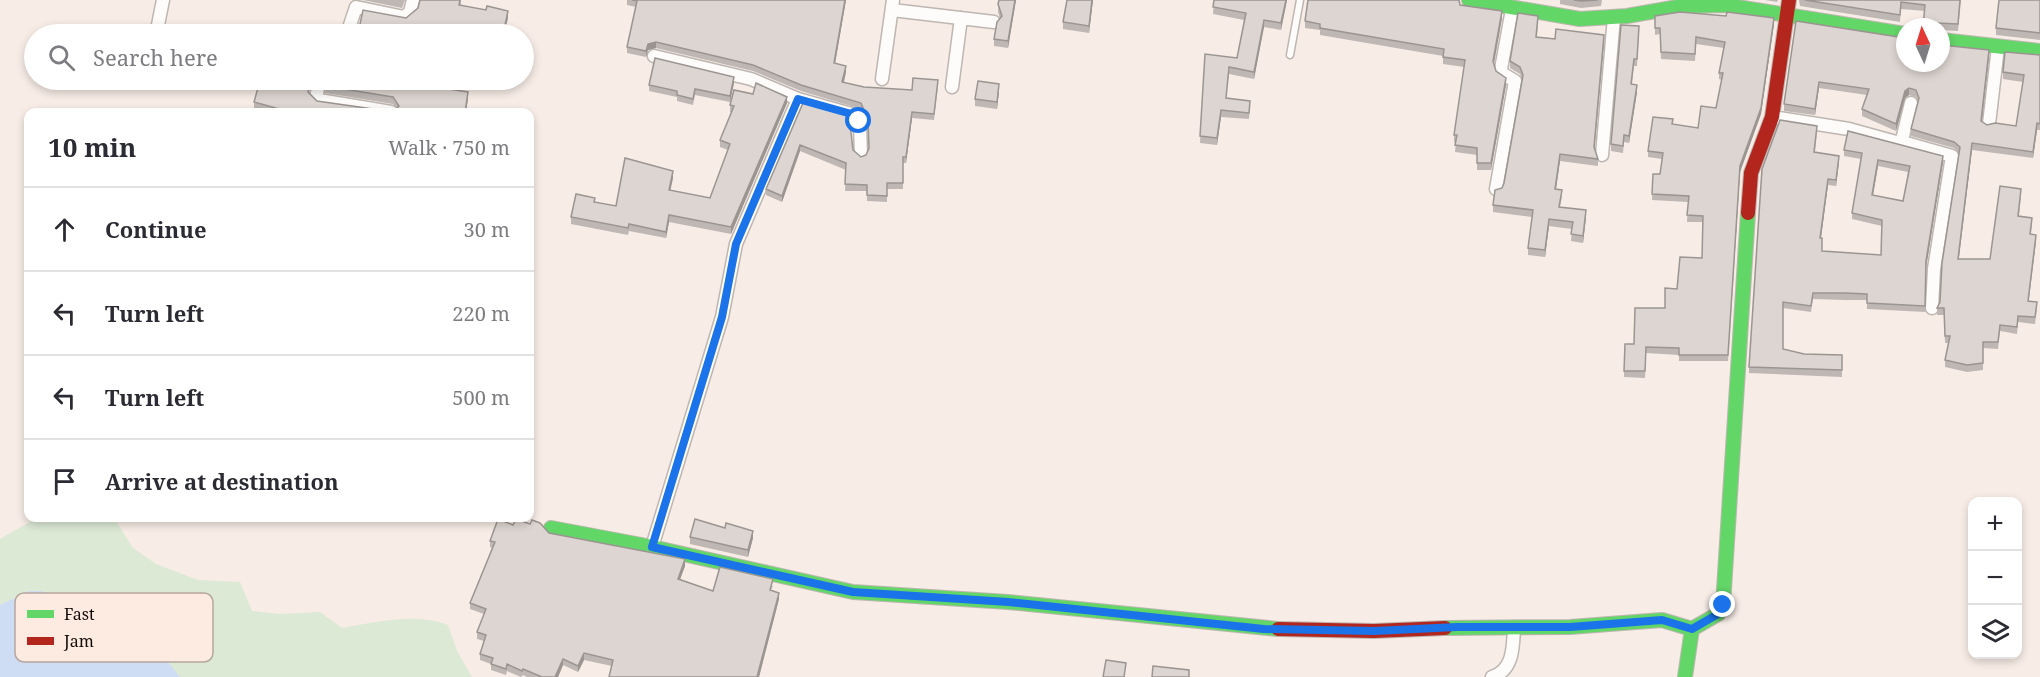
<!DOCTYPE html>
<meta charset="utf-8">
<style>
:root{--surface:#fff;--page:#f2f2f3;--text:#2b2b33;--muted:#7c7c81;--line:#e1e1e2}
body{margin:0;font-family:"Noto Serif",serif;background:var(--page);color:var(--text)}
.controls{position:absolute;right:18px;bottom:18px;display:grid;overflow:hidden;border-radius:12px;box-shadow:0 3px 9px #0003}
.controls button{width:54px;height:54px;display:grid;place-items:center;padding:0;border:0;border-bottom:2px solid var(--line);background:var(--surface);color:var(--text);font:30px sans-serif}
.compass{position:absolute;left:1896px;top:18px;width:54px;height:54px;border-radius:50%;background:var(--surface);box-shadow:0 3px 9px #0003;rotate:356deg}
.stop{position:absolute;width:18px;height:18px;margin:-14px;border:4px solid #1a73e8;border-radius:50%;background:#fff}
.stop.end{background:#1a73e8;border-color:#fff;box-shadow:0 2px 6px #0008}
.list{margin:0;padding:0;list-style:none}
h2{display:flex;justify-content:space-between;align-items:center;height:78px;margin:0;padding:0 24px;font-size:26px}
h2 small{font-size:20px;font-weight:400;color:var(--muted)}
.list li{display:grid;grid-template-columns:39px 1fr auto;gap:18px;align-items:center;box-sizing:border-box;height:84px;padding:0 24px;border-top:2px solid var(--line)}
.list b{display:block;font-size:22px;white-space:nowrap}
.list em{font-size:20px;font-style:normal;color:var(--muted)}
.icon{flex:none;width:33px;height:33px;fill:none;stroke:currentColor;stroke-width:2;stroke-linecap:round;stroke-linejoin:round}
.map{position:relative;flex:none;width:2040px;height:677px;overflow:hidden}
.search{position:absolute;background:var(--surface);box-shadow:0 3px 9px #0003;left:24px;top:24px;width:510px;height:66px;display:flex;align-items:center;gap:15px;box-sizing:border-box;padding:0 21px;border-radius:33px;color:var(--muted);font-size:22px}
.panel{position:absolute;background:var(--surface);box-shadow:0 3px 9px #0003;left:24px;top:108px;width:510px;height:414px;border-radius:12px}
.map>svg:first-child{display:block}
</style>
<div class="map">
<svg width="2040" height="677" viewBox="0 0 2040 677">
<rect width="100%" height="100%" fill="#f7ece6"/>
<path fill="#dce9d5" d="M60 518H114L133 548 156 564 198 580 240 582 252 611 280 614 320 612 342 628C375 622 416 612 448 625L457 651 472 677H180L141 628 129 620 64 602 42 591H29L0 605V539L33 520Z"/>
<path fill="#cedcf4" d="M29 591H42L64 602 129 620 141 628 180 677H0V605Z"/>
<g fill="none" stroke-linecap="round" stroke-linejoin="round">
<g stroke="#beb6b1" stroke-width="9">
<path id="lane" d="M1290 55 1300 0"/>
</g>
<g stroke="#beb6b1" stroke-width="15">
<path id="street" d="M892 10 994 22
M157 30 163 0
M347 34 356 7 404 17 410 12 413 0
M654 56 751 79 798 99 855 115 860 127 861 155
M882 79 893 0
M320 80 316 97 319 100 391 112
M952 87 961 18
M1772 117 1849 129 1896 142 1902 140 1911 103
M1989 124 1998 47
M1899 141 1952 156 1934 269 1932 308
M1602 155 1614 17
M1496 189 1515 81 1503 74 1501 69 1512 9
M652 547 722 317 736 244 798 99
M1492 677C1514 670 1513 646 1514 627"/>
</g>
<g stroke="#beb6b1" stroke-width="16">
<path id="fast" d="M1469 0 1580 19 1627 16 1683 6 1725 5 1905 34
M1941 40 2040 51
M551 528 652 547 853 592 1008 602 1278 629
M1445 628 1570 627 1662 620 1692 629
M1685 677 1692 629 1718 614 1723 605 1748 213"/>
</g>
<g stroke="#beb6b1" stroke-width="16">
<path id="jam" d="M1748 213 1751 173 1772 117 1789 0
M1278 629 1374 631 1445 628"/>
</g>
<use href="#lane" stroke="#fefcfb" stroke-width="6"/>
<use href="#street" stroke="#fefcfb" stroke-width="12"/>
<use href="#fast" stroke="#63d668" stroke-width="14"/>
<use href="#jam" stroke="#b3261e" stroke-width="14"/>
</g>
<path fill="#beb7b4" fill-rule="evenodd" d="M363 0H405L402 8Z
M461 0V5L508 18 504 34H452L438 32V34H359V29L406 18 418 8Z
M627 0H846L835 63 846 72 844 83 864 87 912 90 938 86 934 120 912 118 906 163H903V189H887V202L867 201V191H845L846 170 800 151 782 202 766 195V189L803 103 861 157 866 155 869 149 868 126 861 109 801 91 753 71 656 48 648 50 646 57 627 53V47L636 7 627 5Z
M999 0H1016L1008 48 994 46V39L1000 18 998 12Z
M1093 0 1089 33 1063 29V22Z
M1214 0H1287L1281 30 1264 27 1254 79 1229 74 1226 98 1250 107 1249 119 1221 117 1217 145 1200 143 1205 54 1237 58 1244 20 1213 14Z
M1560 0H1602L1601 6 1581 8 1560 4Z
M1765 0H1778L1777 2Z
M1799 0H1961L1958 31 1941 30V27H1923L1925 11 1901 9 1900 22 1800 6Z
M2040 0V40L1996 35V28Z
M1460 5 1502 18 1494 64 1496 71 1506 85 1491 170H1477V155L1455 152 1456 142H1454V135L1464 67 1443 64V56L1320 35V30L1305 28V21Z
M1655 16 1774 24 1761 114 1740 172 1728 361H1679V355L1646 353 1645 378 1624 377V371L1634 344 1665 308 1677 289 1702 258 1703 222H1687L1688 202 1652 200 1653 174H1660L1662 159 1648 157V151L1673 124 1698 128 1716 108 1722 80 1719 79V73L1724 48 1696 44 1695 61 1661 59 1660 34 1655 35Z
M1796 21 1989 57 1982 121 1987 125 2016 126 2023 82 2003 79V72L2040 55V130H2037L2033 158 1972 150 1958 259H1990L2021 196 2019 216 2032 224 2031 234 2036 241 2028 301 2037 308 2035 324 2018 322 2017 334 2000 331 1998 349 1983 348V370L1967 372 1945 367V360L1948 343H1945L1944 315H1937V308L1940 302 1959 153 1954 148 1911 136V129L1918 102 1916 97 1909 95 1905 98 1896 131 1862 116V109L1867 95 1819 88 1815 115 1784 111V104Z
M1538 23 1537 37 1604 42 1594 149 1598 159V166L1560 161 1556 189 1562 197 1560 207 1586 217 1583 243 1571 241 1572 229 1549 226 1545 257 1528 255V248L1532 217 1493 212V205L1504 183 1522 80 1520 74 1510 68V61Z
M1639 33 1637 66H1634L1632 84 1637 92 1629 143 1624 142 1623 153 1611 151V144Z
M267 80H312L309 93 317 101 394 112H266L254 109V102L265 86Z
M326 80H424L423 85 468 99 466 112H394L397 109 393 104 325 93Z
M734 83 730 102 695 95 693 105 677 101V97L649 91V85Z
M999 91 997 109 975 106V99Z
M787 103 731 234 669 222 666 238 629 231 628 235 571 224V217L595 202 616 206 673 178 670 190 710 198 728 150 720 147V140L732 112H730V105Z
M1817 132 1815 152 1839 162 1836 186 1828 185 1821 238 1822 251 1881 255 1882 226 1852 219V213L1861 159 1844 156V150L1943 162 1926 268 1925 312 1867 309V300H1845L1813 299 1811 312 1783 308V349L1804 354 1842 355V377L1749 373V367ZM1878 166 1908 172 1903 201 1873 195Z
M513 525 685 566 680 579 713 591 773 586 771 590 779 599 759 677H609L612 666 584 660 578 672 563 665 558 677H527L523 675 521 677 507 671 506 675 491 670V664L480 660V654L484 641 477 639V632L484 614 470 609V603L492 548 490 547V541Z
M725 528 753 538 748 557 690 544V537Z"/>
<path fill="#9b9592" d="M845 0H846L834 70V63Z
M1015 0H1016L1008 48V41Z
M1092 0H1093L1089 33V26Z
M1286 0H1287L1281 30V23Z
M508 11V18L504 34H503Z
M1502 11V18L1493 68V61Z
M1774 18V24L1761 114 1740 172 1728 361 1740 166Z
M1264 20V27L1254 79V72Z
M1604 35V42L1594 154V147Z
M656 42V48L648 50 646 57V51L648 44Z
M1989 50V57L1981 128V121Z
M846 66V72L842 89V82Z
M734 77V83L730 102V96Z
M1506 78V85L1491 170V163Z
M1819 82V88L1815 115V109Z
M999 84V91L997 109V102Z
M1637 85V92L1629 143V136Z
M1909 88V95L1905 98 1896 131V124L1905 91Z
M468 92V99L466 112H465Z
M787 97V103L731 234V227Z
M1221 110V117L1217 145V138Z
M912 112V118L906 163V157Z
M2037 123V130L2033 158V152Z
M1972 143V150L1958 266V259Z
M800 145V151L782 202V196Z
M1560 154V161L1555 196V189Z
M1839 156V162L1836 186V180Z
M1943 156V162L1926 268 1925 312 1926 261Z
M1878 160V166L1872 201V195Z
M673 171V178L669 197V190Z
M1828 179V185L1820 245V238Z
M1586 210V217L1583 243V236Z
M669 215V222L666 238V232Z
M1549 219V226L1545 257V250Z
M2036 235V241L2028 307V301Z
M753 531V538L748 557V550Z
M685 559V566L678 585V579Z
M779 593V599L759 677H757Z
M584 653V660L578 672V666Z
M563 659V665L558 677H555Z"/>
<path fill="#ddd5d1" stroke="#9b9592" stroke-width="1.5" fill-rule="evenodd" d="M420 0H460L459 5 486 10 487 6 508 11 503 34H484L438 25 437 32 418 28 417 34H373L374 32 359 29 363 10 406 18 418 8Z
M632 0H845L834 63 846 66 842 82 864 87 912 90 913 78 938 80 934 114 912 112 906 157H903V183H887V196L867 195V185L845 184 846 163 800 145 782 196 766 189 803 103 849 116 853 150 861 157 866 155 869 148 868 120 861 103 801 85 753 65 656 42 648 44 646 51 627 47 637 1Z
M999 0H1015L1008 41 994 39 997 22 1002 16 998 4Z
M1067 0H1092L1089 26 1063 22Z
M1214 0H1286L1281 23 1264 20 1254 72 1229 67 1226 98 1250 101 1249 113 1221 110 1217 138 1200 136 1205 54 1237 58 1246 13 1213 7Z
M1308 0H1459L1460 5 1502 11 1493 61 1496 71 1506 78 1491 163H1477V148L1455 145 1457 135H1454L1465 60 1443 57 1444 49 1320 28V24L1305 21Z
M1574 0H1598L1581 1Z
M1805 0H1960L1958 24 1936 23 1932 27H1923L1925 5 1901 2 1900 15Z
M1999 0H2040V33L1996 28Z
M1680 12 1726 16 1727 12 1774 18 1761 108 1740 166 1728 355H1679V348L1646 347 1645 371H1624L1625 344H1634L1635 308H1665V288L1677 289 1680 257 1702 258 1703 216 1687 215 1689 196 1652 194 1653 174H1660L1663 153 1648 151 1653 117 1673 119 1672 124 1698 128 1701 106 1716 108 1723 73H1719L1725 42 1696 37 1695 54 1661 52 1660 28H1655V16Z
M1518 13 1538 16 1536 37 1555 39 1556 29 1604 35 1594 147 1598 159 1560 154 1555 189 1562 190 1559 207 1586 210 1583 236 1571 234 1573 222 1549 219 1545 250 1528 248 1533 210 1493 205 1495 190 1502 188 1504 183 1523 75 1520 67 1510 61Z
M1796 21 1905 38V63H1941V45L1989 50 1981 121 1987 125 1995 123 2016 126 2024 75 2003 72 2005 52 2040 55V124L2037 123 2033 152 1972 143 1958 259H1990L2000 186 2021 189 2018 216 2032 218 2030 234 2036 235 2028 301 2037 302 2035 317 2018 316 2017 327 2000 325 1998 342H1983V363L1967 365 1945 360 1950 336H1945L1944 308H1937L1940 302 1942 263 1960 147 1954 142 1911 129 1919 98 1916 90 1909 88 1905 91 1896 124 1862 109 1869 89 1819 82 1815 109 1784 104Z
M1621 25 1639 26 1637 59H1634L1631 84 1637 85 1629 136 1624 135 1623 146 1611 144Z
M655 58 734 77 730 96 695 89 693 99 677 95V91L649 85Z
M267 80H310L308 92 317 101 394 112H290L254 102 259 84 265 86Z
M326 80H423L422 85 468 92 465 112H394L399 106 393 97 325 86Z
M978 81 999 84 997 102 975 99Z
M756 83 787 97 731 227 669 215 666 232 629 224 628 228 571 217 576 194 595 198 594 202 616 206 625 158 673 171 669 190 710 198 730 144 720 140 734 106 730 105 734 90 753 94Z
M1780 120 1817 126 1814 152 1839 156 1836 180 1828 179 1820 238H1822V251L1881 255 1882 220 1852 213 1862 153 1844 150 1848 131 1943 156 1926 261 1925 306 1867 303V294L1845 293H1813L1811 306 1783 302V349L1804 354 1842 355V370L1749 367 1762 169ZM1878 160 1910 166 1903 201 1872 195Z
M498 519 513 525 516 519 530 524 532 520 540 523 549 533 685 559 678 579 713 591 720 567 773 579 770 590 779 593 757 677H609L613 660 584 653 578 666 563 659 555 677H542L523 669 522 671 507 664 506 669 491 664 493 658 480 654 486 635 477 632 486 609 470 603 495 542 490 541Z
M695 519 725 528 726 523 753 531 748 550 690 537Z
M1106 660 1126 663 1124 677H1103Z
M1153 666 1189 670V677H1152Z"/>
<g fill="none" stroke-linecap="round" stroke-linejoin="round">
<path stroke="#1a73e8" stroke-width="8" d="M859 121 855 115 798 99 736 244 722 317 652 547 853 592 1008 602 1264 629 1374 631 1457 627H1570L1662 620 1692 629 1718 614 1723 605"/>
</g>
<rect x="15" y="593" width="198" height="69" rx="9" fill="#fdeae0" stroke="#b6a79f" stroke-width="1.5"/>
<rect x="27" y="610" width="27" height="8" fill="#63d668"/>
<rect x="27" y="637" width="27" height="8" fill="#b3261e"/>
<g font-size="16" fill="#110b08">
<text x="64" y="620">Fast</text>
<text x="64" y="647">Jam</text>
</g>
</svg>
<div class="controls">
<button>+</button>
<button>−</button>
<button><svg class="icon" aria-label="layers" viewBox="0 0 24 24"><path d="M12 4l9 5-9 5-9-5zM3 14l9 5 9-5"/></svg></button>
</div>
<svg class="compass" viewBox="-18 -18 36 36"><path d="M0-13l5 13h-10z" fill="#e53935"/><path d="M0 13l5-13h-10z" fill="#7c7c81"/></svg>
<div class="stop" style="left:859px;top:121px"></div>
<div class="stop end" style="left:1723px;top:605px"></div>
<div class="search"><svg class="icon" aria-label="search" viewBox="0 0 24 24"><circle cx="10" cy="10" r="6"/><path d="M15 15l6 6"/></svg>Search here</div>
<section class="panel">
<h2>10 min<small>Walk · 750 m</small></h2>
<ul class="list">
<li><svg class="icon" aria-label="ahead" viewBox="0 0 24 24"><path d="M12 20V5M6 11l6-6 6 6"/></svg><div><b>Continue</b></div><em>30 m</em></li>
<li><svg class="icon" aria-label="left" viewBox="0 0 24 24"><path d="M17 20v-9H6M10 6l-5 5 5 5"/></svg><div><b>Turn left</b></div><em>220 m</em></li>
<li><svg class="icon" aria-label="left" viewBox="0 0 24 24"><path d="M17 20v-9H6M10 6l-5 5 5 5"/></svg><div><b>Turn left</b></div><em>500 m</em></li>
<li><svg class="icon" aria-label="arrive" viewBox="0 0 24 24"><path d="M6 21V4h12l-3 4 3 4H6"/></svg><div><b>Arrive at destination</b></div></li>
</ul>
</section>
</div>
